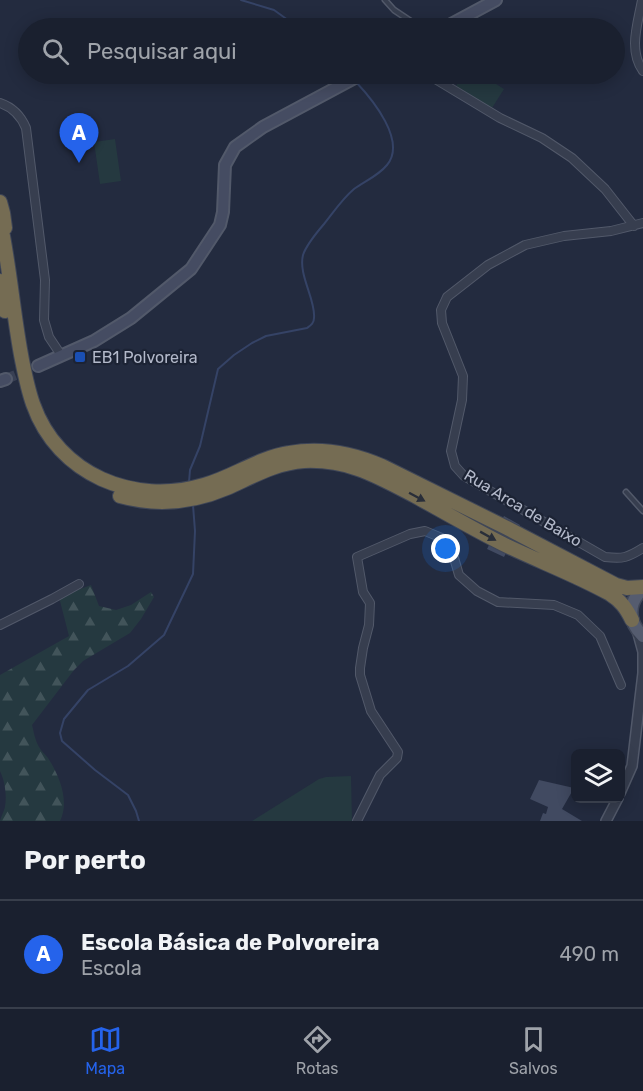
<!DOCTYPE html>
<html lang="pt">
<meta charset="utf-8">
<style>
:root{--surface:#1a202f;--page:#232837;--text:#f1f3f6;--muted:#9fa3aa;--line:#383e4b;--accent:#2563eb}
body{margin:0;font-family:Rubik,sans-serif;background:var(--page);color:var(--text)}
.controls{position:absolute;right:18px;bottom:18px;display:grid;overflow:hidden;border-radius:9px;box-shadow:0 3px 15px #0003}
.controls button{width:54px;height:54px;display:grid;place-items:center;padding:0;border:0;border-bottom:2px solid var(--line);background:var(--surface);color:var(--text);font:30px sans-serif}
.you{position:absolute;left:446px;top:549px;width:21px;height:21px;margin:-15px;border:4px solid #fff;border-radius:50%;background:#1a73e8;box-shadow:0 0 0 9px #1a73e833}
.badge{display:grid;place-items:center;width:39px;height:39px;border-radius:50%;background:var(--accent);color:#fff;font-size:20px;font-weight:700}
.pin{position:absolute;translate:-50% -50px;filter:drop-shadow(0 2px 3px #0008)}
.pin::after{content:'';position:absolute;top:32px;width:21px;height:18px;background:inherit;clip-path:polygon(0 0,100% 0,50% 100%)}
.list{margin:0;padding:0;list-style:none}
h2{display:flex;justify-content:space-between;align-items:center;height:78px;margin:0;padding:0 24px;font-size:26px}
h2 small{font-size:20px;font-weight:400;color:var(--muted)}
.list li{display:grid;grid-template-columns:39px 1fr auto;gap:18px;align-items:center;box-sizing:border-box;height:108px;padding:0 24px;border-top:2px solid var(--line)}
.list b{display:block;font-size:22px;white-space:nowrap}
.list p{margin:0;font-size:20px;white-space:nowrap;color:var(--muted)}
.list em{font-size:20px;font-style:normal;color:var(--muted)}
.icon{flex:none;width:33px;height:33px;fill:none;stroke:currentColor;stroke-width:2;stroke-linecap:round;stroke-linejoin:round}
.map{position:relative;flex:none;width:643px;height:821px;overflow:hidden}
.search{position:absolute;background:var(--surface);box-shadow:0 3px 15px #0003;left:18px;right:18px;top:18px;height:66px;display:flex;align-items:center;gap:15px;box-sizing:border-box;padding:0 21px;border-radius:33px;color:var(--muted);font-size:22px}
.sheet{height:186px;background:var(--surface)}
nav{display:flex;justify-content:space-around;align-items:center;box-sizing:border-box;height:84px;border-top:2px solid var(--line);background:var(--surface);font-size:16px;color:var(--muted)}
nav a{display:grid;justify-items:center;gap:3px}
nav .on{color:var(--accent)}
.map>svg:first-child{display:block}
</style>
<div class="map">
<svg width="643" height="821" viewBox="0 0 643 821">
<defs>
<pattern id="forest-firs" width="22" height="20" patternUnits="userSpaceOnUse" patternTransform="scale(1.5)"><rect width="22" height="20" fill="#253940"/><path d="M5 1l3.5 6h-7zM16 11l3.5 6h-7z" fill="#42545a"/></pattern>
</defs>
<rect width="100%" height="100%" fill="#232b3f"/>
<path fill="url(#forest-firs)" d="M91 585 99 606 116 610 131 605 151 592 154 597 141 619 130 633 83 661 74 670 32 725C34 733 35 740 39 747 41 751 45 754 48 758 59 775 70 801 60 821H0C1 816 4 812 5 807 7 796 5 781 0 771V675L69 636 59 597Z"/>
<path fill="#253940" d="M464 74H480L504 89 492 108 456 86Z
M115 139 121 181 100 184 94 142Z
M351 776 352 821H252L319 779 326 777Z"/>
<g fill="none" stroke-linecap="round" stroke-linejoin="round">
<path stroke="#354366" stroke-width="2" d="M241 0 274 10 299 28
M189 482 190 470 200 446 218 369 234 355 252 343 266 336 307 328C311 325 314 323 314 318 316 300 298 275 303 255 306 246 318 231 324 224 333 213 342 199 354 189 365 181 378 176 387 165 407 141 372 99 356 82
M139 821 136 811 128 795 95 770 62 741 60 733 64 719 88 690 128 666 164 635 193 574 195 531 193 505"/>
</g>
<path fill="#414a61" d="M504 516 520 525 504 557 487 549Z
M539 780 574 788 562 809 582 821H540L543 813 546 814 548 807 530 799Z"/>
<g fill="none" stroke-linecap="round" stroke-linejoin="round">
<path stroke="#394054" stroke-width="10" stroke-dasharray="10 5" stroke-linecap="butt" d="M6 379 38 366"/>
<g stroke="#52596a" stroke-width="7">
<path id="service" d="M385 0 394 10 421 28
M626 492 643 511"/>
</g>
<g stroke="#52596a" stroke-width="10">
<path id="minor" d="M642 0C638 23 628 50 643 71
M427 74 500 118 542 138 572 158 605 189 634 226
M0 103C12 107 21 116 26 128L45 280 44 320 49 337 61 355
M643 223 611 231 564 236 525 245 488 265 447 297 441 310 442 323 463 376 462 400 451 451 455 466 464 476 605 557C623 559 627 558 643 548
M0 625 52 599 79 584
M357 821 380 775 397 758 398 752 371 711 360 675V668L363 648 369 625 370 603 363 592 357 557 410 534 425 531 442 538 452 551 459 575 477 591 498 602 554 605 578 615 600 636 621 685"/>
</g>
<g stroke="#52596a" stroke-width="12">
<path id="tertiary" d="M620 793 632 766 643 673V652L637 630
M606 821 618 798"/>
</g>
<g stroke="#52596a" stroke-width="14">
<path id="secondary" d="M444 28 496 0
M38 366 94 341 131 318 191 269 220 225 223 212 225 165 235 147 263 127 362 74
M0 381 6 379"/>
</g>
<g stroke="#404758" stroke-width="15">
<path id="primary" d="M643 589C627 603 628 622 643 636"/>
</g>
<g stroke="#3f4657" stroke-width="16">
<path id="motorway" d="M0 202 3 213 5 228
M0 221C10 267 13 314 22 360 25 375 28 390 33 404 58 475 134 506 204 485 233 477 258 458 289 453 321 447 352 453 382 466L507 528 616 585 627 588 643 587
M0 281 5 311
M120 496C156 506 192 503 227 488 252 477 275 463 304 461 348 459 377 476 415 496 444 512 473 529 503 544 538 561 576 575 610 594 621 601 626 608 632 620"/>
</g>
<use href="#service" stroke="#373e4f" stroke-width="4"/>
<use href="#minor" stroke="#373e4f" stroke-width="8"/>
<use href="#tertiary" stroke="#373e4f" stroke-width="9"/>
<use href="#secondary" stroke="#454c62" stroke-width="10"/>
<use href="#primary" stroke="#555c6f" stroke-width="12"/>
<use href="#motorway" stroke="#756c53" stroke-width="14"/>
</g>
<defs><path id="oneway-solid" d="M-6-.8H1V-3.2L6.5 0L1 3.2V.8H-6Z" transform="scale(1.5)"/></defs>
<g fill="#292e39">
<use href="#oneway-solid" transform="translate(417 497) rotate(28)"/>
<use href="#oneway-solid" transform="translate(488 536) rotate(29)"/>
</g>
<rect fill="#1a4fb4" stroke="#1c2334" stroke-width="2" x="74" y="351" width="12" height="12" rx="3"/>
<g text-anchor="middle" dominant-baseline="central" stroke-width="4.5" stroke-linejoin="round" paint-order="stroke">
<g font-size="16" fill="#b3b9ca" stroke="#1c2334" text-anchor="start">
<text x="92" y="357">EB1 Polvoreira</text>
</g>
<g font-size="16" fill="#b3b9ca" stroke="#1c2334">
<text transform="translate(523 508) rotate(31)">Rua Arca de Baixo</text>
</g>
</g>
</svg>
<div class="controls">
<button><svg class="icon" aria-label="layers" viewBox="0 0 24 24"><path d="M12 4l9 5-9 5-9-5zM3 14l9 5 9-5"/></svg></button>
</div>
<div class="you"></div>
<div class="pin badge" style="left:79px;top:163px">A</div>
<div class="search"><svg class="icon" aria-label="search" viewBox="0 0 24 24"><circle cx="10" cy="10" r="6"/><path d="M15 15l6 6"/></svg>Pesquisar aqui</div>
</div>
<section class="sheet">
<h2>Por perto<small></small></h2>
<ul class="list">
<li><span class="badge">A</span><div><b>Escola Básica de Polvoreira</b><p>Escola</p></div><em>490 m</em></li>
</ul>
</section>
<nav>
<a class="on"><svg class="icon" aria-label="map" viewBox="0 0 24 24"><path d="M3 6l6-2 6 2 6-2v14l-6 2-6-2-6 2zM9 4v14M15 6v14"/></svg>Mapa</a>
<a><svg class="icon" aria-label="directions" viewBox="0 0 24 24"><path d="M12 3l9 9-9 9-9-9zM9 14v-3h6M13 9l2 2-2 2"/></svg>Rotas</a>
<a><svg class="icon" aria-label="saved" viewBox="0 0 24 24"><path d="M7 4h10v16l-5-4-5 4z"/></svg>Salvos</a>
</nav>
